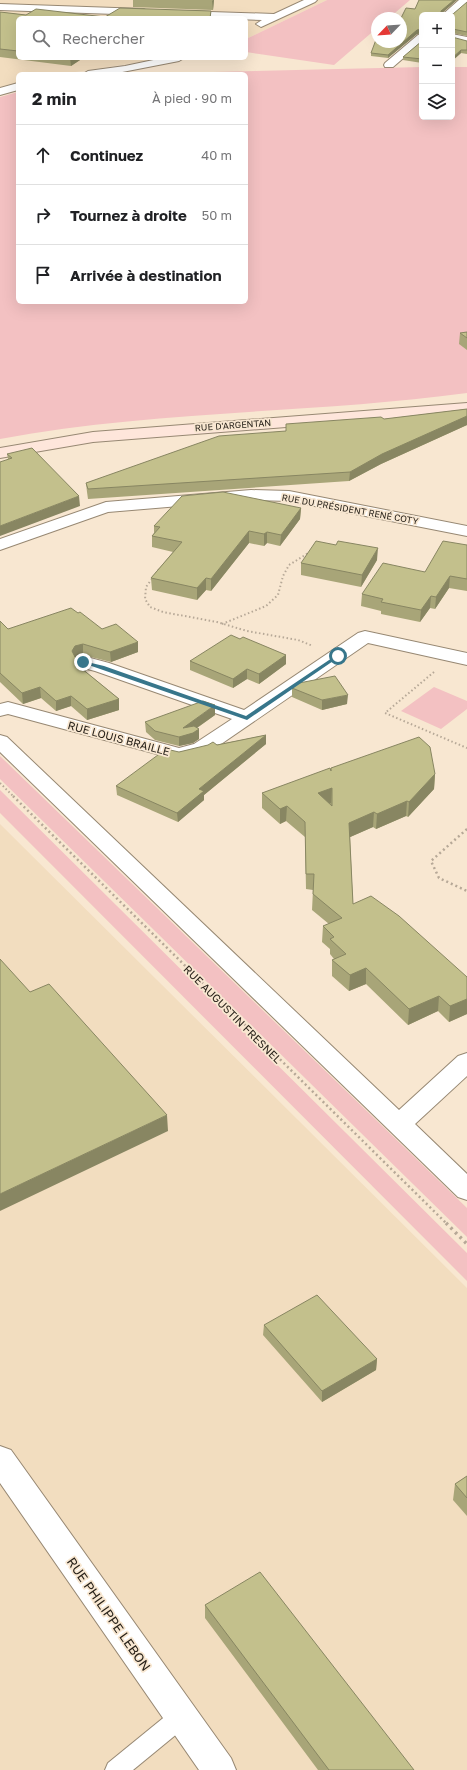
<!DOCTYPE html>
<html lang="fr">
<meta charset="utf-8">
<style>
:root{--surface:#fff;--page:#f2f2f2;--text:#202124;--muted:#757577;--line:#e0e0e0}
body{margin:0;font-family:"Golos Text",sans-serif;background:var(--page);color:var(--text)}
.controls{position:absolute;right:12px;top:12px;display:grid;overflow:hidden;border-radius:6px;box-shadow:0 4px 16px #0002}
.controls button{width:36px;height:36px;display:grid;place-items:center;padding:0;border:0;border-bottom:1px solid var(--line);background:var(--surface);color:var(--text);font:20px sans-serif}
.compass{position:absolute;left:371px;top:12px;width:36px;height:36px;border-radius:50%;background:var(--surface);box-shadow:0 4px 16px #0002;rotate:245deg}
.stop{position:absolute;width:12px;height:12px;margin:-9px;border:3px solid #37768b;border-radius:50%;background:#fff}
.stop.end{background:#37768b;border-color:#fff;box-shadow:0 1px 4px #0008}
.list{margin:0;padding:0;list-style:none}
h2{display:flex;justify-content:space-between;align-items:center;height:52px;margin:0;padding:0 16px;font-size:17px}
h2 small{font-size:13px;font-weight:400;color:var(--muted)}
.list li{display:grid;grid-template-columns:26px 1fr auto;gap:12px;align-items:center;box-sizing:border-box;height:60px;padding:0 16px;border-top:1px solid var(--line)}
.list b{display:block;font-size:15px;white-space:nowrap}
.list em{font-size:13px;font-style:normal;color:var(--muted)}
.icon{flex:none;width:22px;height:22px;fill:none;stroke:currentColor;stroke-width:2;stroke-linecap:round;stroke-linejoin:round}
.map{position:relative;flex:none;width:467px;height:1770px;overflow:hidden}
.search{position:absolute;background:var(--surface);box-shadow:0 4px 16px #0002;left:16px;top:16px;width:232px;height:44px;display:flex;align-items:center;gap:10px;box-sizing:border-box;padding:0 14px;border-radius:6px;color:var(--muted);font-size:15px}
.panel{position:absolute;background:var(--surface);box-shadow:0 4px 16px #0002;left:16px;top:72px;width:232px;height:232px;border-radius:6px}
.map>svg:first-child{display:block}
</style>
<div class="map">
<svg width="467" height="1770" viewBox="0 0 467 1770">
<rect width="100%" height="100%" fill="#f8e7d1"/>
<path fill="#f2ddbf" d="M0 0H327L246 39V18H18V58H166L63 74H18V84L0 89Z
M0 824 467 1288V1770H0Z"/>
<path fill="#f3c1c2" d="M327 0H410L389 18H377V28L334 65 246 52V39Z
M422 67V117H452V67H467V393C312 414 154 410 0 439V97L18 92V302H246V74H127Z
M434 687 467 701V709L441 729 401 711Z
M0 756 467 1208V1237L0 779Z
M0 790 467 1253V1281L0 813Z"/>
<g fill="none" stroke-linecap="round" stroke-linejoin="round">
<g stroke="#978873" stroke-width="2">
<path id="lane" d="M181 1707 189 1710 192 1717 189 1724 133 1770H105L108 1763 173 1710Z"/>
</g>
<g stroke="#978873" stroke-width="2">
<path id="street" d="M304 0H317L315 2 261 27 256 24 262 20 180 17 175 14 180 11 274 14Z
M459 0H467V3L452 16 442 15Z
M0 4 144 9 149 12 144 15 0 10Z
M422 34V42L393 67H385L384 65 385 63 418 35Z
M452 34 467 37V43L452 40Z
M163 58H184L179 61 112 74H83L88 71 125 66Z
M18 83V90L0 95V88Z
M251 490 289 491 467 526V536L289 501 251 500 108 512 0 550V539L106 502Z
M365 631 467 653V665L368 643 208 753 179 760 8 714 0 716V704L8 702 179 748 194 744 232 719 95 671 76 666 74 662 76 658 83 656 109 663 244 710 358 633Z
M0 735 7 737 399 1110 458 1056 467 1053V1076L415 1124 467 1174V1200L458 1197 0 752Z
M0 1446 11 1450 231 1758 236 1770H199L0 1483Z"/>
</g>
<g stroke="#978873" stroke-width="2">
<path id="secondary" d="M467 403V413L93 442 0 458V448L93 432Z"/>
</g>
<path stroke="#b6a897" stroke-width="2" stroke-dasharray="1.5 2.5" stroke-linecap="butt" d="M159 569 146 587 145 599 150 607 163 612 217 622 247 631 298 640 313 646
M222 624 266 606 278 595 283 576 289 565 310 552
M434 672 385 713 467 748
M0 783 14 797"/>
<path stroke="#b6a897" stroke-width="2.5" stroke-dasharray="2 3" stroke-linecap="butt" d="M13 796 447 1224
M467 829 431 861 439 878 467 891"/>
<path stroke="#b6a897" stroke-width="3.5" stroke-dasharray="2.5 4" stroke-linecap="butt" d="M446 1223 467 1244"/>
<use href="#lane" fill="#fff" fill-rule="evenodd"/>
<use href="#street" fill="#fff" fill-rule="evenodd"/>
<use href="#secondary" fill="#fee6db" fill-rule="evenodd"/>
</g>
<path fill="#a8a578" d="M133 0H214L213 10 133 7Z
M419 0H457L442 13 453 14 467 2V36L452 33V15H422V33L417 34 388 58 371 56V53L401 42Z
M211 11V18H18V58H83L71 66 0 57V12L26 15 105 17Z
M422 41V63L403 60V57Z
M467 41V54L461 53 452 61Z
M94 58H114L111 60Z
M467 332V350L459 344 460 333Z
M467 409V425L381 464 349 481 88 499 87 492 86 483 286 431Z
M7 454 80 506 8 459Z
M301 508 300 519 280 546 267 543 264 546 249 543 211 591 206 590 197 600 152 590 151 578 173 552 152 547V536L154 533V526Z
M336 545 377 560 361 587 301 575V563Z
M467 545V591L449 588 435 609 430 608 420 622 381 614V611L361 606 362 594 425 572Z
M78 613 102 629 138 642V652L111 662 83 655 76 657H75L87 660V670L85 671 119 699V710L87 720 71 706 56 711 41 698 23 704 0 682V621L8 629Z
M240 639 286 655V664L259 684 247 679 233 688 190 670V661Z
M292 688 347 704 322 710 292 697Z
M215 715 197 728 199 739 193 743 179 746 155 740 146 732 145 722Z
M266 735V744L204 795V800L178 822 117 795 116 786 179 752Z
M331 771 435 774 434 789 408 817 406 816 376 829 373 827 350 837 353 904 467 977V1014L449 1022 438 1011 408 1025 366 984 349 991 332 976V960L334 959 330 954V949L322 942 323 926 329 924 312 910 313 890 306 889 305 837 286 821 280 824 262 808V793Z
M264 1325 377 1359 376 1370 322 1402 263 1335Z
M467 1476V1516L453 1500 455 1484Z
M205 1605 414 1770H318L205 1618Z"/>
<path fill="#888662" d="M213 0H214L213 10 212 1Z
M454 0H457L441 14V11Z
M422 29V33L417 34 388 58V55L417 30Z
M461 50V53L452 61V58Z
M70 58H83L71 66Z
M467 416V425L381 464 349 481 350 472 382 454Z
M79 496 80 506 0 536V526Z
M301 508 300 519 280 546 281 535Z
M249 531V543L211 591V579Z
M267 532V543L264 546V534Z
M378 548 377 560 361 587 362 575Z
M450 576 449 588 435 609 436 597Z
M206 578V590L197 600V588Z
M431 596 430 608 420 622 421 610Z
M138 642V652L111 662 110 652Z
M83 644V655L76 657 73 661 72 651 75 646Z
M286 655V664L259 684V674Z
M87 660V670L77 674 76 664Z
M247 669V679L233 688V679Z
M40 687 41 698 23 704 22 693Z
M348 695 347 704 322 710V700Z
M71 696V706L56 711V701Z
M119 699V710L87 720V709Z
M215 705V715L188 734 199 729V739L193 743 179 746V737L183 728Z
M266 735V744L204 795V800L178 822 177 813 199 789Z
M435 774 434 789 408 817 409 802Z
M332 788 331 803 317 809 318 793Z
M407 801 406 816 376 829 377 814Z
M287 806 286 821 280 824V809Z
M374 812 373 827 348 838 349 823Z
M366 968V984L349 991 350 975Z
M439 996 438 1011 408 1025 409 1009Z
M467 999V1014L449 1022 450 1006Z
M167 1115 168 1131 0 1211V1194Z
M377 1359 376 1370 322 1402V1391Z"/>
<path fill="#c3c08c" stroke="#888662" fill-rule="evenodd" d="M419 0H454L441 11V13L453 14 467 2V32L453 29 452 30V15H422V29L417 30 388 55 371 53 377 37V42H401V18L406 8 415 9Z
M120 8 211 11 210 18H18V51L0 49V12L26 15 36 9 105 17Z
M452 37 467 41V50H461L452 58Z
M422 41V59L403 57Z
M467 332V338L460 333Z
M467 409V416L382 454 350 472 88 489 86 483 219 436 286 431V424L381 417 384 419Z
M32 448 79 496 0 526V462L12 458 7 454Z
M223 492 301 508 281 535 267 532 264 534 249 531 211 579 206 578 197 588 151 578 182 542 152 536 160 527 154 526 182 496Z
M316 541 336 545 338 541 378 548 362 575 301 563Z
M443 541 467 545V579L450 576 436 597 431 596 421 610 381 602 383 599 362 594 383 563 425 572Z
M71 608 78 613 80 612 102 629 116 624 138 642 110 652 83 644 75 646 72 651 75 657 87 660 76 664 119 699 87 709 71 696 56 701 40 687 22 693 0 673V621L8 629Z
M231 635 240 639 243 637 286 655 259 674 247 669 233 679 190 661Z
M335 676 348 695 322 700 292 688 299 683Z
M203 701 215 705 183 728 194 726 199 729 193 733 179 737 155 731 145 722Z
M266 735 199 789 204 791 177 813 116 786 166 749 179 752 208 745 213 742 217 745Z
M419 737 430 747 435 774 409 802 407 801 377 814 374 812 349 823 353 904 371 896 399 916 467 977V999L450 1006 439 996 409 1009 366 968 350 975 332 960 346 954 330 939 334 937 323 926 342 918 313 894 314 874H306L305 822 287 806 280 809 262 793 330 768 331 771V768ZM332 788V806L318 793Z
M0 959 30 992 49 984 167 1115 0 1194Z
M317 1295 377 1359 322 1391 264 1325Z
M467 1476V1498L455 1484Z
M260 1572 414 1770H329L205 1605Z"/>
<path fill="#37768b" d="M338 654 340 656 339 657 247 720 80 662 83 661 104 666 246 716Z"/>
<g text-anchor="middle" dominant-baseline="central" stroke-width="3.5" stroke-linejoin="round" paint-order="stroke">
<g font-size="9" fill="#29231b" stroke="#f8e7d1">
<text transform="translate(233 425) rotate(-4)">RUE D'ARGENTAN</text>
<text transform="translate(350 509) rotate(10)">RUE DU PRÉSIDENT RENÉ COTY</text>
</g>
<g font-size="11" fill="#29231b" stroke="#f8e7d1">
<text transform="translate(119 738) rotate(15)">RUE LOUIS BRAILLE</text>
<text transform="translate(233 1014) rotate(45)">RUE AUGUSTIN FRESNEL</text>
</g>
<g font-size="13" fill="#29231b" stroke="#f8e7d1">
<text transform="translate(109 1614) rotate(55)">RUE PHILIPPE LEBON</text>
</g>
</g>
</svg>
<div class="controls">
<button>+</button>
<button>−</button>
<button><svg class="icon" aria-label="layers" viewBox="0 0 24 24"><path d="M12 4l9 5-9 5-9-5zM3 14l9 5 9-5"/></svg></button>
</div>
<svg class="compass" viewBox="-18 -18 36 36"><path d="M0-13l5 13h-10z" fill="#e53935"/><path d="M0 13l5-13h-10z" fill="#757577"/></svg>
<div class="stop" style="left:338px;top:656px"></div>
<div class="stop end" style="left:83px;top:662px"></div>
<div class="search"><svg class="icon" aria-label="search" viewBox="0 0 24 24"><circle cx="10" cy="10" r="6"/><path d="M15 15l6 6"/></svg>Rechercher</div>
<section class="panel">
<h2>2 min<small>À pied · 90 m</small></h2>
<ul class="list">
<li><svg class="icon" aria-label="ahead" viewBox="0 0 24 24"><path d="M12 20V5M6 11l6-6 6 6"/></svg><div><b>Continuez</b></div><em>40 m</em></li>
<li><svg class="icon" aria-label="right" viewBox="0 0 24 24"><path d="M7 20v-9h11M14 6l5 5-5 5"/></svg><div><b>Tournez à droite</b></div><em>50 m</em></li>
<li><svg class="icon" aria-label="arrive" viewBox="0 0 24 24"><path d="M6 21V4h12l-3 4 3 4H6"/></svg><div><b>Arrivée à destination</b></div></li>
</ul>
</section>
</div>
